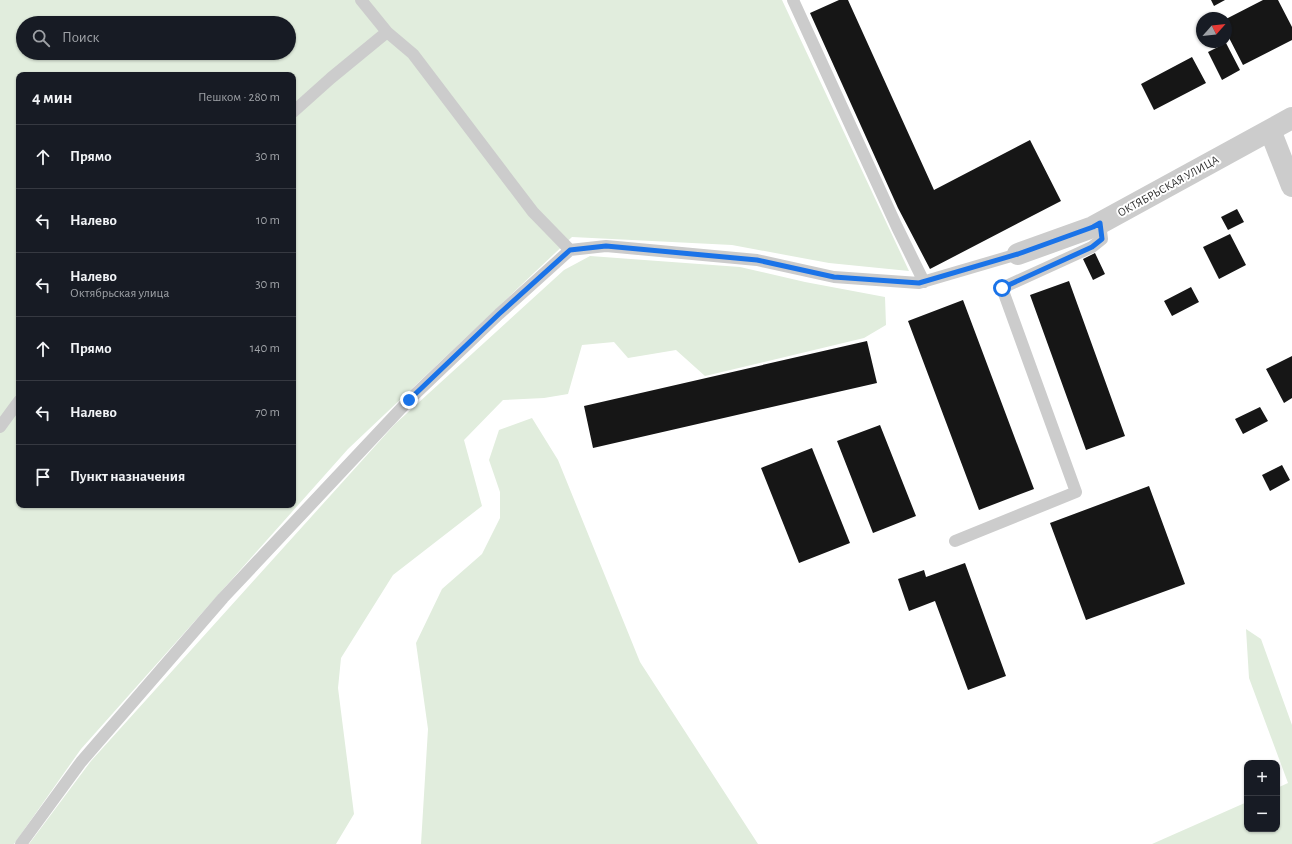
<!DOCTYPE html>
<html lang="ru">
<meta charset="utf-8">
<style>
:root{--surface:#171b24;--page:#242831;--text:#f1f3f6;--muted:#9ea1a6;--line:#363941}
body{margin:0;font-family:"Alegreya Sans",sans-serif;background:var(--page);color:var(--text)}
.controls{position:absolute;right:12px;bottom:12px;display:grid;overflow:hidden;border-radius:8px;box-shadow:0 1px 3px #0004}
.controls button{width:36px;height:36px;display:grid;place-items:center;padding:0;border:0;border-bottom:1px solid var(--line);background:var(--surface);color:var(--text);font:20px sans-serif}
.compass{position:absolute;left:1196px;top:12px;width:36px;height:36px;border-radius:50%;background:var(--surface);box-shadow:0 1px 3px #0004;rotate:63deg}
.stop{position:absolute;width:12px;height:12px;margin:-9px;border:3px solid #1a73e8;border-radius:50%;background:#fff}
.stop.end{background:#1a73e8;border-color:#fff;box-shadow:0 1px 4px #0008}
.list{margin:0;padding:0;list-style:none}
h2{display:flex;justify-content:space-between;align-items:center;height:52px;margin:0;padding:0 16px;font-size:17px}
h2 small{font-size:13px;font-weight:400;color:var(--muted)}
.list li{display:grid;grid-template-columns:26px 1fr auto;gap:12px;align-items:center;box-sizing:border-box;height:64px;padding:0 16px;border-top:1px solid var(--line)}
.list b{display:block;font-size:15px;white-space:nowrap}
.list p{margin:0;font-size:13px;white-space:nowrap;color:var(--muted)}
.list em{font-size:13px;font-style:normal;color:var(--muted)}
.icon{flex:none;width:22px;height:22px;fill:none;stroke:currentColor;stroke-width:2;stroke-linecap:round;stroke-linejoin:round}
.map{position:relative;flex:none;width:1292px;height:844px;overflow:hidden}
.search{position:absolute;background:var(--surface);box-shadow:0 1px 3px #0004;left:16px;top:16px;width:280px;height:44px;display:flex;align-items:center;gap:10px;box-sizing:border-box;padding:0 14px;border-radius:22px;color:var(--muted);font-size:15px}
.panel{position:absolute;background:var(--surface);box-shadow:0 1px 3px #0004;left:16px;top:72px;width:280px;height:436px;border-radius:8px}
.map>svg:first-child{display:block}
</style>
<div class="map">
<svg width="1292" height="844" viewBox="0 0 1292 844">
<rect width="100%" height="100%" fill="#fff"/>
<path fill="#e1eddd" fill-rule="evenodd" d="M0 0H782L909 271 829 263 732 245 572 237 348 449 81 749 14 844H0ZM23 23H289V53H23ZM19 75H293V505H19Z
M590 256 740 267 805 282 885 297 886 325 864 338 705 376 676 350 628 358 614 342 582 345 568 394 544 398 503 400 464 440 482 506 393 575 341 658 338 688 354 814 336 844H29L91 761 395 424 564 270Z
M532 418 558 460 640 662 758 844H421L428 729 416 643 442 589 482 554 500 518V492L489 460 499 430Z
M1246 629 1261 639 1292 725V844H1152L1247 802V829H1277V788L1288 783 1249 678Z"/>
<path fill="#161616" d="M839 0H848L934 190 1030 140 1061 201 930 269 898 208 810 13Z
M1211 0H1225L1214 6Z
M1263 0H1278L1292 27V40L1243 65 1226 32V19Z
M1226 43 1240 70 1222 80 1208 52Z
M1192 57 1206 83 1154 110 1141 84Z
M1237 209 1244 222 1228 230 1221 217Z
M1230 234 1246 265 1219 279 1203 247Z
M1095 253 1105 274 1093 280 1083 259Z
M1069 281 1125 436 1086 450 1030 295Z
M1191 287 1199 302 1172 316 1164 301Z
M963 300 1034 489 979 510 908 321Z
M867 341 877 383 593 448 584 406Z
M1292 356V398L1284 403 1266 369Z
M1260 407 1268 421 1243 434 1235 419Z
M880 425 916 516 873 533 837 441Z
M812 448 850 543 799 563 761 468Z
M1282 465 1290 480 1270 491 1262 475Z
M1149 486 1185 584 1086 620 1050 523Z
M965 563 1006 676 968 690 935 601 909 611 898 579 924 570 926 577Z"/>
<g fill="none" stroke-linecap="round" stroke-linejoin="round">
<path stroke="#ccc" stroke-width="12" d="M361 0 387 32 413 54 533 212 570 250
M793 0 897 227 924 282
M293 112 331 78 387 32
M0 427 19 401
M955 541 1076 492 1002 288 1092 247 1102 239 1100 223
M21 844 81 762 223 598 409 400 499 314 570 250 606 246 757 260 834 277 919 283 1018 254"/>
<path stroke="#ccc" stroke-width="22" d="M1270 130 1292 186
M1018 254 1093 227 1292 118"/>
</g>
<g fill="none" stroke-linecap="round" stroke-linejoin="round">
<path stroke="#1a73e8" stroke-width="5" d="M409 400 499 314 570 250 606 246 757 260 834 277 919 283 1018 254 1093 227 1100 223 1102 239 1092 247 1002 288"/>
</g>
<g text-anchor="middle" dominant-baseline="central" stroke-width="4" stroke-linejoin="round" paint-order="stroke">
<g font-size="12" fill="#2f2f2f" stroke="#fff">
<text transform="translate(1168 186) rotate(-29)">ОКТЯБРЬСКАЯ УЛИЦА</text>
</g>
</g>
</svg>
<div class="controls">
<button>+</button>
<button>−</button>
</div>
<svg class="compass" viewBox="-18 -18 36 36"><path d="M0-13l5 13h-10z" fill="#e53935"/><path d="M0 13l5-13h-10z" fill="#9ea1a6"/></svg>
<div class="stop" style="left:1002px;top:288px"></div>
<div class="stop end" style="left:409px;top:400px"></div>
<div class="search"><svg class="icon" aria-label="search" viewBox="0 0 24 24"><circle cx="10" cy="10" r="6"/><path d="M15 15l6 6"/></svg>Поиск</div>
<section class="panel">
<h2>4 мин<small>Пешком · 280 m</small></h2>
<ul class="list">
<li><svg class="icon" aria-label="ahead" viewBox="0 0 24 24"><path d="M12 20V5M6 11l6-6 6 6"/></svg><div><b>Прямо</b></div><em>30 m</em></li>
<li><svg class="icon" aria-label="left" viewBox="0 0 24 24"><path d="M17 20v-9H6M10 6l-5 5 5 5"/></svg><div><b>Налево</b></div><em>10 m</em></li>
<li><svg class="icon" aria-label="left" viewBox="0 0 24 24"><path d="M17 20v-9H6M10 6l-5 5 5 5"/></svg><div><b>Налево</b><p>Октябрьская улица</p></div><em>30 m</em></li>
<li><svg class="icon" aria-label="ahead" viewBox="0 0 24 24"><path d="M12 20V5M6 11l6-6 6 6"/></svg><div><b>Прямо</b></div><em>140 m</em></li>
<li><svg class="icon" aria-label="left" viewBox="0 0 24 24"><path d="M17 20v-9H6M10 6l-5 5 5 5"/></svg><div><b>Налево</b></div><em>70 m</em></li>
<li><svg class="icon" aria-label="arrive" viewBox="0 0 24 24"><path d="M6 21V4h12l-3 4 3 4H6"/></svg><div><b>Пункт назначения</b></div></li>
</ul>
</section>
</div>
